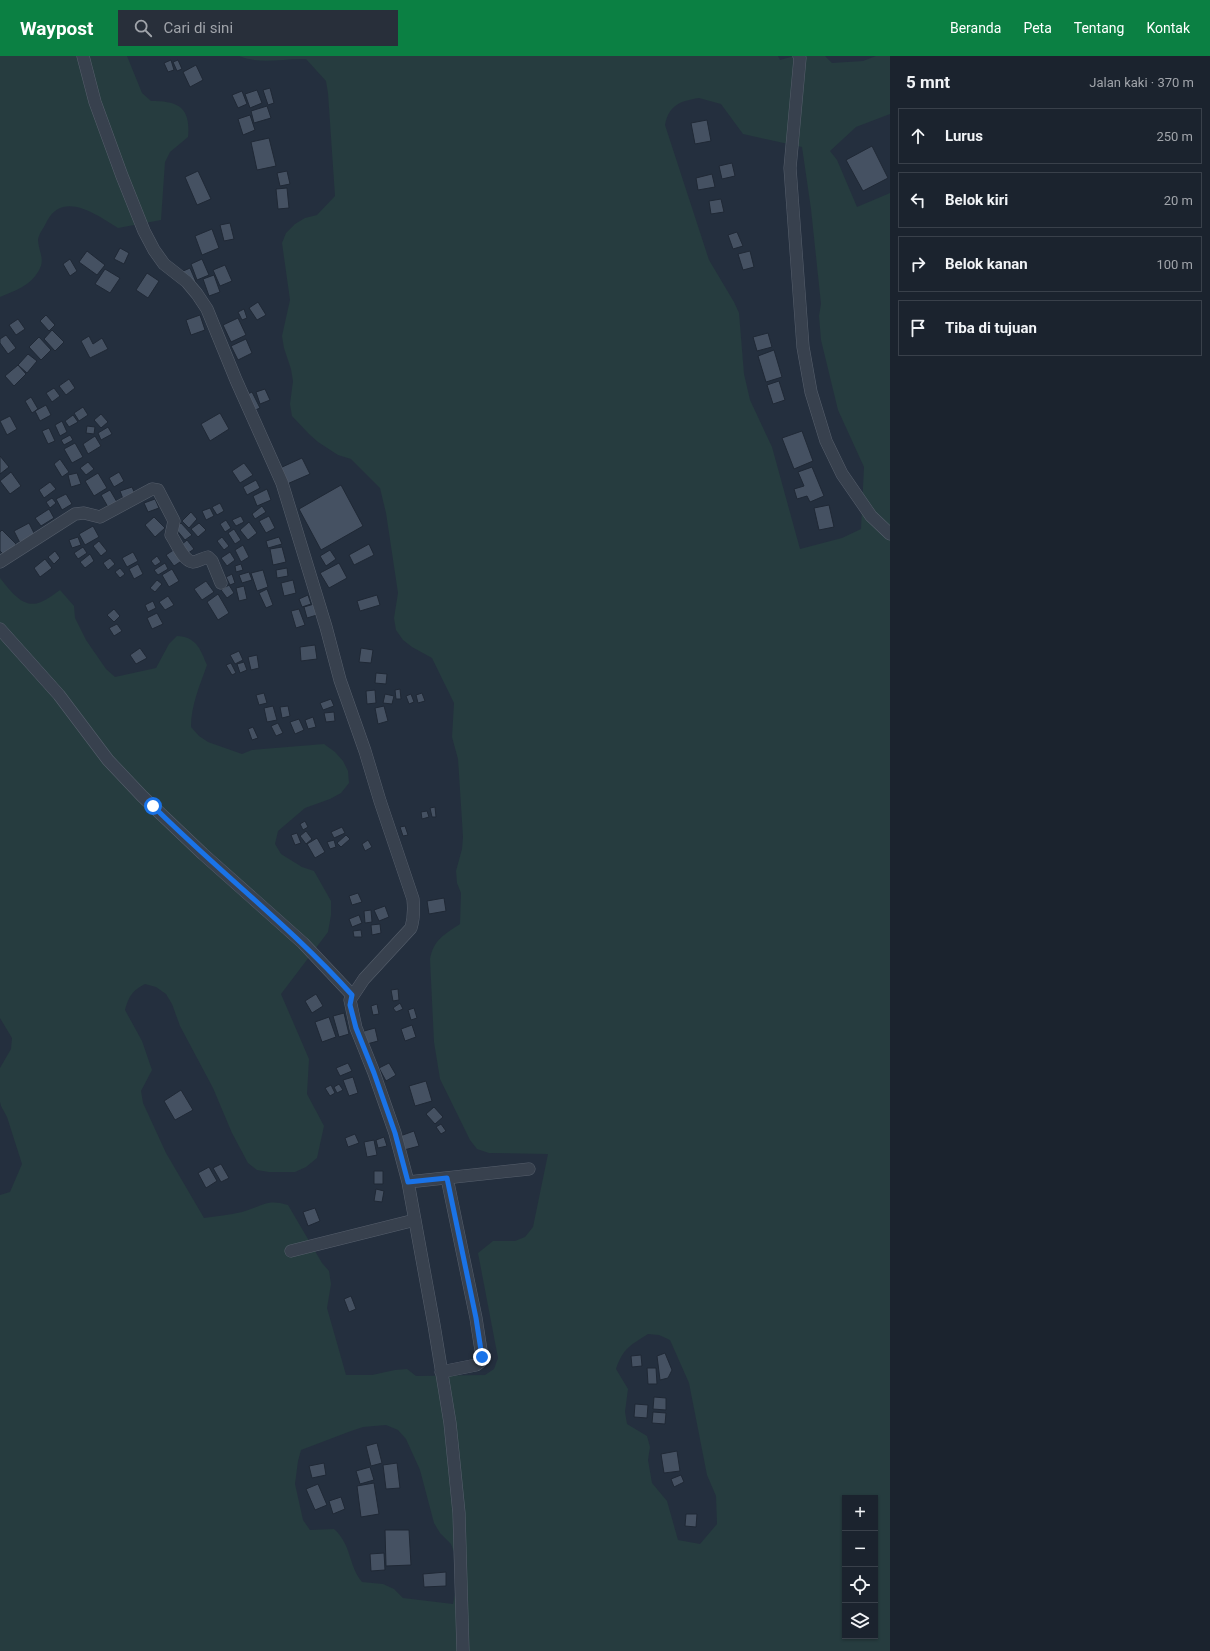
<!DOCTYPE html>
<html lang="id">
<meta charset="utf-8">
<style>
:root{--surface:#1b232e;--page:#282f3a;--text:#f1f3f6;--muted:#a0a4aa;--line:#39404a;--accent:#0b8043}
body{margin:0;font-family:Roboto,sans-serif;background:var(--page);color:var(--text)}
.controls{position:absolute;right:12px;bottom:12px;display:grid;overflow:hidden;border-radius:0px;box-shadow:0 1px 3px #0004}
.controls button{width:36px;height:36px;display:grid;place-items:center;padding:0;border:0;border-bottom:1px solid var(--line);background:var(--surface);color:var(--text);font:20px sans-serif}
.stop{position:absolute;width:12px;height:12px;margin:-9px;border:3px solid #1a73e8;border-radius:50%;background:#fff}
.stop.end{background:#1a73e8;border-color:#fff;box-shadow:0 1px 4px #0008}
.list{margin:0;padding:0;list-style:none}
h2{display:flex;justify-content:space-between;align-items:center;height:52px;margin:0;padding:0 16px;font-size:17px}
h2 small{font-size:13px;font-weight:400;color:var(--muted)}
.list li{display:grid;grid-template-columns:26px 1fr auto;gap:12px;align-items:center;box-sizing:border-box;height:56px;margin:0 8px 8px;padding:0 8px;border:1px solid var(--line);border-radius:0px}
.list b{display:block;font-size:15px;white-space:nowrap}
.list em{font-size:13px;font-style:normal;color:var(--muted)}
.icon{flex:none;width:22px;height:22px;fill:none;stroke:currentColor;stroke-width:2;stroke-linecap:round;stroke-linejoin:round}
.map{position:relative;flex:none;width:890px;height:1595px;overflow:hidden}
header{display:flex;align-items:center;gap:24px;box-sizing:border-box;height:56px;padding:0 20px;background:var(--accent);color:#fff}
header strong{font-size:19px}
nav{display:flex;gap:22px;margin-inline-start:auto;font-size:14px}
.search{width:280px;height:36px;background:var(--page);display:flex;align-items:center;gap:10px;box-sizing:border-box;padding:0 14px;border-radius:0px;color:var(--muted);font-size:15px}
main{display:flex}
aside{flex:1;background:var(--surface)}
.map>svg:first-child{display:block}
</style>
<header>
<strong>Waypost</strong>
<div class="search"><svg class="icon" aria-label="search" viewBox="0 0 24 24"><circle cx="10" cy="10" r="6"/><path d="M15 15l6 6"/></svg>Cari di sini</div>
<nav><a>Beranda</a><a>Peta</a><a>Tentang</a><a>Kontak</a></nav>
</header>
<main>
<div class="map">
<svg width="890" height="1595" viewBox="0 0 890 1595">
<rect width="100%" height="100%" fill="#242f3e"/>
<path fill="#263c3f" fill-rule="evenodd" d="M0 0H127L142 37 151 45C178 45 191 51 188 81L170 96 165 106 161 164 118 172C98 160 64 134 47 165 45 170 38 179 38 184 39 198 46 203 38 216 30 230 14 235 0 241Z
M239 0H778L780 4 794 0H825L832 7 863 5 876 0H890V58L856 71 830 95 837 104 857 151 890 137V1595H0V1139L10 1136 22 1108 7 1061 1 1050 0 1046V1012L11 993 12 982 0 962V522C10 534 23 554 41 546 48 543 54 538 60 534L74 550 75 562 86 584 106 613 115 621 156 612 169 588 177 580C196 581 200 592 207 609 200 629 191 649 191 671L199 680 208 686 242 698 252 694 324 688 335 696 343 705 348 715 349 727 341 737 330 743 305 752 278 775 275 788 281 798 302 811 314 815 331 845V859L328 876 281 938 309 1003 307 1038 324 1070 317 1102 306 1111 295 1116H269L257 1114 248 1107 232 1077 213 1032 180 970 172 948 166 938 156 931 145 928C132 935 129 940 125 954L142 985 152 1014 141 1035 143 1047 166 1097 204 1162C216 1160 229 1159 242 1156 261 1151 266 1142 288 1149L322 1207 329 1215 331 1228 327 1252 346 1319H372L395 1314 407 1313 416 1320 485 1319 494 1313 498 1302 478 1197 493 1185H515L525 1181 533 1171 548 1098 489 1097 477 1093 470 1084 440 1023 434 986 430 903C434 883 444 879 460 868L461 837 457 827 456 815 462 793 463 781 458 703 452 681 454 647 432 602 412 591 403 584 396 574 394 562 398 537 386 457 380 432 351 403 338 399 318 386 309 378 292 360 290 348 293 325 291 313 284 292 282 280 290 244 282 187 286 177 295 168 305 162 317 159 335 140 328 37 326 25 306 3C283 2 261 9 239 0ZM699 42 721 48 743 78 802 91 811 153 821 248 819 260 821 284 838 354 864 411 861 473 842 482 800 493 772 391 750 344 744 318 739 257 734 246 709 204 665 69C669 49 680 45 699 42ZM648 1278 659 1279 670 1284 689 1327 707 1419 716 1440 717 1468 700 1488 678 1484 667 1445 652 1427 648 1404 650 1391 647 1380 627 1368 625 1356 628 1333 616 1313C623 1292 631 1289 648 1278ZM386 1369 398 1374 406 1383 420 1414 434 1467 440 1477 451 1488 458 1506V1522L453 1548 403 1542 394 1533 383 1528 362 1526C348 1509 352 1489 334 1473L310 1474 303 1464 295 1428 298 1405 301 1394 351 1375 363 1371ZM845 1442H875V1580H845Z"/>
<path fill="#455162" stroke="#1f2835" d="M171 4 174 14 168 16 164 7Z
M178 4 182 13 177 15 173 6Z
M196 9 203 24 190 31 183 16Z
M270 32 274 47 268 49 263 34Z
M257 34 262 47 250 52 245 38Z
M242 35 247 48 238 52 232 39Z
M267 50 271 62 254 67 251 55Z
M250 59 255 74 243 79 238 63Z
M707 64 711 85 695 88 691 67Z
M269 82 276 110 257 114 251 86Z
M872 90 888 122 863 135 846 104Z
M732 107 735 120 722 123 719 110Z
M198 115 211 143 197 149 185 121Z
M287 115 290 128 280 130 277 117Z
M712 118 715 131 698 134 696 122Z
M287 132 289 152 278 153 276 133Z
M721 143 724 156 711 158 709 145Z
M230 167 234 183 224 185 220 169Z
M212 173 219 192 202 199 195 180Z
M737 176 743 190 733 193 728 179Z
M120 192 129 197 124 208 114 203Z
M87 195 105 209 97 219 79 206Z
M750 195 754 211 743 214 738 198Z
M70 203 77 215 70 220 63 208Z
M202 203 209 219 197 224 191 208Z
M225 209 232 225 220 230 213 214Z
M190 212 196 226 186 230 181 216Z
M105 213 120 222 110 237 95 228Z
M147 217 159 225 148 242 136 234Z
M214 219 220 236 209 240 203 223Z
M258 246 266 259 257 264 249 252Z
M244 253 247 262 242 264 238 256Z
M46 259 55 269 49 275 40 265Z
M200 259 205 274 191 279 186 264Z
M238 262 246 279 231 286 223 269Z
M18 263 25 273 16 279 9 269Z
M52 274 64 286 55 295 44 283Z
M768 277 772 291 757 295 753 281Z
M6 279 16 292 8 298 0 287V283Z
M89 280 93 288 102 282 108 293 90 302 81 285Z
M39 281 51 294 41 304 29 291Z
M246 283 252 297 238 304 231 290Z
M774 294 782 321 766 326 758 300Z
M28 298 37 305 27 317 18 309Z
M18 309 26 318 14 330 5 320Z
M69 323 75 332 66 339 59 330Z
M779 325 785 344 773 348 767 329Z
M54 332 60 340 52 346 46 337Z
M265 333 270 344 260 348 256 336Z
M252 336 260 352 251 356 243 340Z
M31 341 38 353 32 357 25 345Z
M46 349 51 359 40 365 35 355Z
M83 351 88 359 79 365 74 357Z
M220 357 229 373 210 385 201 368Z
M101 358 108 366 101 372 94 364Z
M73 359 78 366 69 371 65 365Z
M10 360 17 373 7 379 0 365Z
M62 365 67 376 60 380 55 369Z
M87 370 95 371 94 378 86 377Z
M108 371 112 378 101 384 98 377Z
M49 372 55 385 48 388 42 375Z
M802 375 813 405 794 413 782 382Z
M70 379 73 384 64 389 61 384Z
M95 380 101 390 88 398 83 388Z
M75 387 83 401 72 407 64 393Z
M0 400 9 411 0 418Z
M302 402 310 418 287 428 280 412Z
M60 403 69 416 62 421 54 408Z
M88 406 94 413 86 419 80 412Z
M244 407 253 419 240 427 232 415Z
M812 411 824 440 810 446 807 440 797 443 794 433 804 430 798 416Z
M11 416 21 430 10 438 0 425Z
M119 416 124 425 114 431 109 422Z
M77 417 81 428 71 431 68 419Z
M98 417 107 432 94 440 85 425Z
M256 424 260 432 247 439 243 431Z
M50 426 56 433 44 442 39 434Z
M341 429 363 470 321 494 299 453Z
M132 431 135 438 123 443 120 435Z
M267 433 271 444 257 450 253 440Z
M110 434 117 446 108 451 101 439Z
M66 438 72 448 62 454 56 443Z
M52 442 56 447 50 452 46 446Z
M155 443 159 452 148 456 144 447Z
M220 447 224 455 217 459 212 451Z
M829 449 834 471 819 474 814 452Z
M262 450 266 456 255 463 252 458Z
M210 452 214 460 206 464 202 455Z
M49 453 54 462 41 470 35 462Z
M191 456 197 463 189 472 182 465Z
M241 460 244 466 236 470 232 464Z
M269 460 275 472 266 477 259 465Z
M154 461 165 472 155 481 145 469Z
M226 464 231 472 225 476 220 468Z
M249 466 257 477 248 484 240 474Z
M29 467 35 479 20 487 14 475Z
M181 467 192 479 185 484 175 472Z
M199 467 206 474 198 481 191 473Z
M93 470 99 481 85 489 79 478Z
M234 473 241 484 235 488 228 477Z
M2 474 16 488 5 500 0 495V476Z
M78 481 81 489 72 492 69 484Z
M222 481 229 490 224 494 217 485Z
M279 481 282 488 268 492 266 485Z
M187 484 194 493 187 498 180 490Z
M99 485 107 495 101 500 93 490Z
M369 488 374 499 354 509 349 499Z
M243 489 249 501 241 506 235 494Z
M83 491 87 497 78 503 74 497Z
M282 491 286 506 273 509 270 493Z
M175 493 183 504 174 510 166 499Z
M330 494 336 503 326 510 320 500Z
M55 495 60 502 54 508 48 501Z
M133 496 138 505 127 511 122 502Z
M230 496 235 504 227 510 221 502Z
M90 498 94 505 85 512 80 506Z
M157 500 161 506 155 510 151 505Z
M110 502 115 508 108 514 103 507Z
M45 503 52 512 40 521 34 512Z
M165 507 168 513 158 519 154 514Z
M339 507 347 522 329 532 320 517Z
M138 508 143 518 134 523 129 513Z
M241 508 243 514 236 516 235 510Z
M120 512 125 518 120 522 115 516Z
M287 512 288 520 277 522 276 514Z
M172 513 179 525 169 531 162 519Z
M263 514 268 531 257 535 251 517Z
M249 516 252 524 242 527 239 519Z
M232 518 235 527 230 529 226 521Z
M157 524 162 528 155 536 150 532Z
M293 524 296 537 284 540 281 527Z
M206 525 214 536 202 544 194 533Z
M229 529 234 537 227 542 221 534Z
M244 530 247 543 239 545 236 532Z
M267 533 273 549 266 552 259 537Z
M218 538 229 557 218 564 207 546Z
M308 539 311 548 302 551 299 543Z
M377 539 380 549 360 555 357 545Z
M168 540 174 549 165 554 159 546Z
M153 545 156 552 148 556 145 549Z
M314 548 317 559 307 562 304 551Z
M114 553 120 560 114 566 107 559Z
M299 553 305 569 296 572 291 555Z
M157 557 163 568 152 573 147 562Z
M117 568 122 575 114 580 109 572Z
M315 589 317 603 301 605 300 591Z
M140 592 147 602 136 608 130 599Z
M361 592 373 594 371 607 359 606Z
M239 595 243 604 235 608 230 599Z
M257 599 259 612 251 614 248 601Z
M244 606 247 614 240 617 237 608Z
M231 607 236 617 232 619 226 609Z
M376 617 387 618 386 628 375 627Z
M400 633 401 643H396L395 634Z
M375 634 376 647 367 648 366 635Z
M264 637 267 647 259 649 256 639Z
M422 637 425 645 418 647 416 639Z
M385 638 394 640 392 648 383 647Z
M411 638 414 646 409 648 406 640Z
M331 643 334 650 323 654 320 647Z
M273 650 277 664 267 666 264 652Z
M288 650 290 660 282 662 280 651Z
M384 650 388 665 378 668 375 652Z
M334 656 335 665 326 666 324 657Z
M313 661 316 671 308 673 305 664Z
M299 663 304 674 295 678 290 666Z
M278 667 283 677 276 680 271 670Z
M253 671 258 682 252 684 248 673Z
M435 751 436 761H432L430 752Z
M427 755 429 761 422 763 421 756Z
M305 765 308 771 303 774 300 768Z
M405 770 408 779 403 780 400 771Z
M342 771 345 777 334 782 331 776Z
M306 775 312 783 306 788 300 780Z
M297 777 301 787 295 789 291 779Z
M346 779 350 783 341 791 337 787Z
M317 782 325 796 315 802 307 788Z
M334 784 336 791 330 793 327 786Z
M368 784 372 791 365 795 362 788Z
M358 837 362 846 352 849 349 840Z
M444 842 446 855 429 858 427 845Z
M385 850 389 861 379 865 374 854Z
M371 854 372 866 365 867 364 855Z
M359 859 362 867 352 871 349 863Z
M380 868 381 877 372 879 371 869Z
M361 874 362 881H354L353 875Z
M398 933 399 944 393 945 391 934Z
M316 938 323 950 312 957 305 945Z
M400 947 403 953 396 956 393 952Z
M377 948 379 958 373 959 371 950Z
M414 952 417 962 411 964 408 954Z
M344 957 349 978 339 981 333 960Z
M329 961 336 981 322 986 315 966Z
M412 969 416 981 405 985 401 973Z
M375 972 378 985 367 988 364 975Z
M348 1007 352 1015 340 1020 336 1012Z
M389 1007 396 1019 386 1025 379 1012Z
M353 1021 358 1037 349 1040 343 1024Z
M426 1025 432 1045 415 1050 409 1030Z
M339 1028 343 1034 337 1037 334 1031Z
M331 1029 335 1037 330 1040 325 1032Z
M181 1034 193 1054 175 1064 164 1045Z
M434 1051 443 1061 435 1068 426 1058Z
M441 1068 446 1075 441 1078 436 1071Z
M414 1075 419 1090 404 1094 400 1080Z
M355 1078 359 1087 348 1091 345 1082Z
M384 1081 387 1090 378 1092 376 1084Z
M374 1084 377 1099 367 1101 364 1086Z
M221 1108 229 1122 221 1126 213 1112Z
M209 1111 217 1125 206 1132 198 1117Z
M374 1115H383V1128H374Z
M376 1133 384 1135 382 1146 374 1145Z
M315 1152 320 1165 308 1170 303 1156Z
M351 1240 356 1253 349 1256 344 1243Z
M665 1297 672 1314 668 1322 660 1324 657 1300Z
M641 1299 642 1310 632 1311 631 1300Z
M647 1312H656L657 1328H648Z
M654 1341 666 1342V1354L653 1353Z
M635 1348 648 1349 647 1362 634 1361Z
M653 1356 666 1357 665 1368 652 1367Z
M377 1387 382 1407 371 1410 366 1390Z
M677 1395 680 1415 664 1417 661 1398Z
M324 1407 326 1419 312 1422 309 1410Z
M397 1407 400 1432 386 1433 383 1409Z
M370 1411 374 1424 360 1428 356 1415Z
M681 1419 684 1426 674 1431 671 1423Z
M374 1427 379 1458 361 1461 357 1430Z
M318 1428 327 1449 315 1454 306 1433Z
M341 1441 345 1453 333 1458 329 1445Z
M686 1458H697L696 1471 685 1470Z
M385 1474H409L411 1509 386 1510Z
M384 1497 385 1514 371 1515 370 1498Z
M446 1516V1530L424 1531 423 1518Z"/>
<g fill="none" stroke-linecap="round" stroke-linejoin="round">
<g stroke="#565f6c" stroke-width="13">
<path id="street" d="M83 0 95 46 122 120 144 175 154 194 164 208 187 226 197 238 207 253 236 324 282 427 326 571 340 624 365 695 380 745 413 843C414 853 414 862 411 872L364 923 350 944 356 972 374 1017 395 1077 408 1126 434 1269 450 1367 459 1457 463 1595
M799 0 800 2 790 112 803 291 811 336 826 385 842 418 871 460 890 478
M0 506 75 458 84 457 100 461 152 433 158 434 172 461 174 465 171 479C176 486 183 505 193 506 197 506 203 502 208 501L212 505 221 527
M0 573 59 639 108 704 142 740 203 798 303 887 352 939
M408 1126 529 1113
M291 1195 415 1164
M441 1316 476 1309 480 1306 482 1301 476 1262 447 1122"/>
</g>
<use href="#street" stroke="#38414e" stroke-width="12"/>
</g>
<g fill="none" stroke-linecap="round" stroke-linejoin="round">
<path stroke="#1a73e8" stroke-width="5" d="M153 750C218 815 291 871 352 939L350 949 356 972 374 1017 395 1077 408 1126 447 1122 476 1262 482 1301"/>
</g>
</svg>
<div class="controls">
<button>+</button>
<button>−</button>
<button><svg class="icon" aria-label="locate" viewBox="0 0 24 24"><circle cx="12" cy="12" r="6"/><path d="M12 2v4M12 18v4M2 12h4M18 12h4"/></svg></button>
<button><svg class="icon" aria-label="layers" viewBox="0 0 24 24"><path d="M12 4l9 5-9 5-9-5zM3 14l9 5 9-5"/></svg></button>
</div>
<div class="stop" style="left:153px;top:750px"></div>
<div class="stop end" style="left:482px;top:1301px"></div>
</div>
<aside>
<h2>5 mnt<small>Jalan kaki · 370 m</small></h2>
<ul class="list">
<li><svg class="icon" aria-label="ahead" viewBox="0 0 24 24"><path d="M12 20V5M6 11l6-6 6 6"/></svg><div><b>Lurus</b></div><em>250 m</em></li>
<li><svg class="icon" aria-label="left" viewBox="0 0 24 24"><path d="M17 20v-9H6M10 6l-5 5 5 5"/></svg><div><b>Belok kiri</b></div><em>20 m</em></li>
<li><svg class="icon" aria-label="right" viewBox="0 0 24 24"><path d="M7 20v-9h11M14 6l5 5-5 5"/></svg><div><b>Belok kanan</b></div><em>100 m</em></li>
<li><svg class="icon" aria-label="arrive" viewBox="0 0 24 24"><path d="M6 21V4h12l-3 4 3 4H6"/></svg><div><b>Tiba di tujuan</b></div></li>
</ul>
</aside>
</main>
